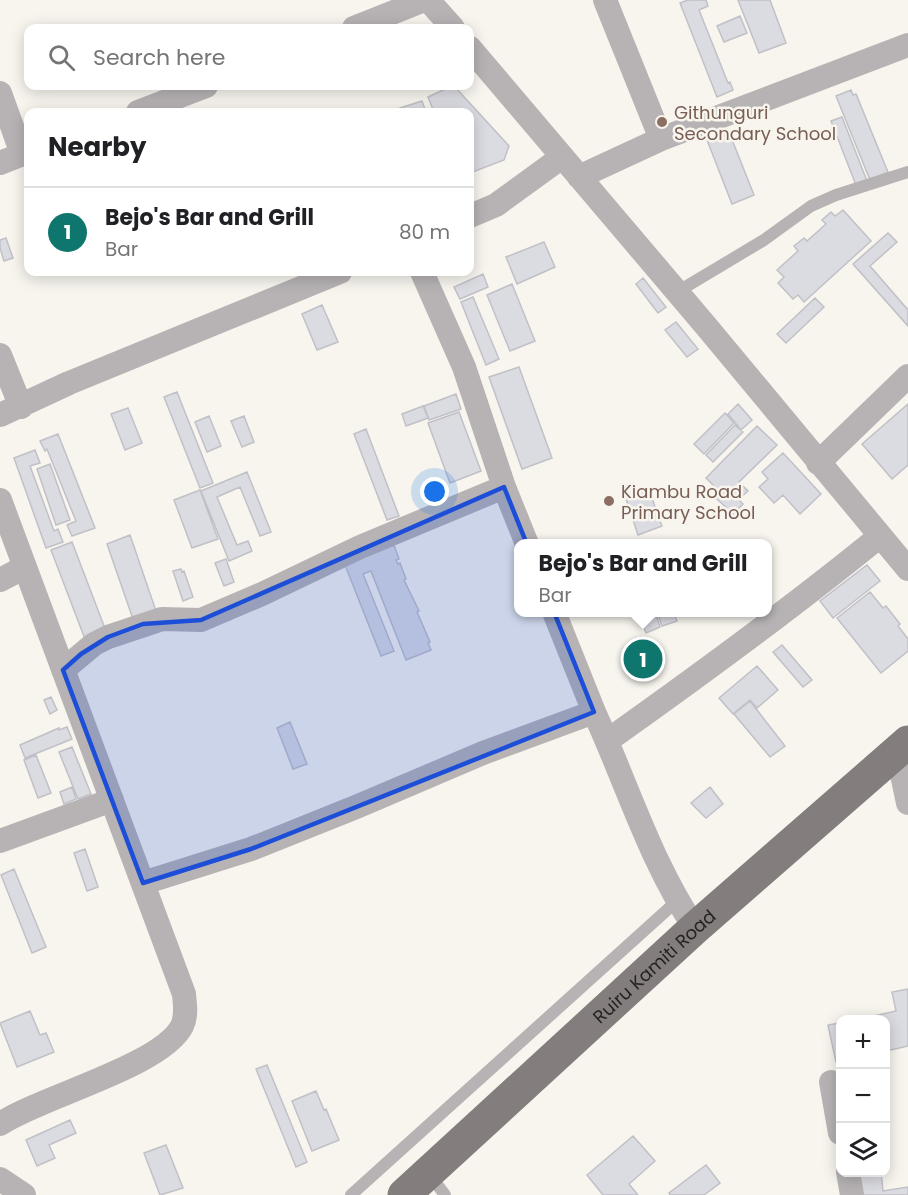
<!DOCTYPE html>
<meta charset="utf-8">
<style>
:root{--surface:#fff;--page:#f6f6f6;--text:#202124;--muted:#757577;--line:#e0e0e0;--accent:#0f766e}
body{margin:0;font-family:Poppins,sans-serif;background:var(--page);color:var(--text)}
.controls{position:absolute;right:18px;bottom:18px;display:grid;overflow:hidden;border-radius:12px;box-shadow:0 3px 15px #0003}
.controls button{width:54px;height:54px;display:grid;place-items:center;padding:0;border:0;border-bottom:2px solid var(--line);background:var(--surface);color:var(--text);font:30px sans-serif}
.you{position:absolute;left:435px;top:492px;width:21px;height:21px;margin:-15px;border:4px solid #fff;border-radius:50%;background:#1a73e8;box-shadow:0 0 0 9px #1a73e833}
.badge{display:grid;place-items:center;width:39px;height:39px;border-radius:50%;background:var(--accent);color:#fff;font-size:20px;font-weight:700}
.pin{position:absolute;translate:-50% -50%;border:3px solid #fff;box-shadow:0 2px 6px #0006}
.popup{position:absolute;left:514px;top:539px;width:258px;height:78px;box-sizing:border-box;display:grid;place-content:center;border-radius:12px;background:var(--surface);filter:drop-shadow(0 2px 4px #0005);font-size:20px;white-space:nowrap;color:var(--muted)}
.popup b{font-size:22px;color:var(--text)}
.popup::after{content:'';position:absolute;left:50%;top:100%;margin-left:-12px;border:12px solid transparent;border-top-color:var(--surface)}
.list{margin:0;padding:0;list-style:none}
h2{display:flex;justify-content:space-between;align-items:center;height:78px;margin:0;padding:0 24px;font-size:26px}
h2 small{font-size:20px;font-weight:400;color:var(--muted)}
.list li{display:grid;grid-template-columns:39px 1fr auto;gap:18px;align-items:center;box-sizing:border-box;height:90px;padding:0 24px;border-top:2px solid var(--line)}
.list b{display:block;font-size:22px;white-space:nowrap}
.list p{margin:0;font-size:20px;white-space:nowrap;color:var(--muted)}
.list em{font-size:20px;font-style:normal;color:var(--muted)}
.icon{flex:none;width:33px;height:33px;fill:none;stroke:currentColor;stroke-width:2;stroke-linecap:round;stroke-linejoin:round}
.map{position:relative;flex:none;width:908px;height:1195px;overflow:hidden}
.search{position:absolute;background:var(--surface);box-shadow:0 3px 15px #0003;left:24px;top:24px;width:450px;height:66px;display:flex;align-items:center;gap:15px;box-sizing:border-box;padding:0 21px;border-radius:12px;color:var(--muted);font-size:22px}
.panel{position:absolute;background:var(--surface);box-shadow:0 3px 15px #0003;left:24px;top:108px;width:450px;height:168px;border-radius:12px}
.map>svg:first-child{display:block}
</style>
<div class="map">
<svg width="908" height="1195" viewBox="0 0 908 1195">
<rect width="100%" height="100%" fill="#f7f5ee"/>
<path fill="#dbdbe2" stroke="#c1c0c7" stroke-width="1.5" d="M688 0H706L708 6 699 10 728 83 730 82 733 90 717 97 680 3Z
M738 0H770L786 43 759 53Z
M740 16 747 33 724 42 717 26Z
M452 86H454L509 146 504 160 470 173V112H434L428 97Z
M851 90 853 95 856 94 888 172 870 180 836 96Z
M422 101 426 112H398L397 109Z
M842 117 867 181 856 185 831 121Z
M729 132 754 195 732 204 707 140Z
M843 210 871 241 804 302 798 295 793 299 778 283 784 277 777 270 798 251 794 246 804 238 807 241 826 224 822 220 831 212 835 216Z
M888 233 897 242 870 266 908 310V326L853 264Z
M6 238 13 258 4 261 0 248V240Z
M544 242 555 267 517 284 506 257Z
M483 274 488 287 460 299 454 287Z
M643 278 666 307 658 313 636 284Z
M512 284 535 341 510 351 487 295Z
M473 297 499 359 486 365 461 302Z
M815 298 824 307 786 343 777 334Z
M322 305 338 342 317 350 302 314Z
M676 322 698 349 687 357 665 330Z
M519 367 552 458 522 469 489 377Z
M177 392 213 483 200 488 164 397Z
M456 394 461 409 429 420 424 406Z
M738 404 752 420 741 430 728 414Z
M908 404V465L892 479 862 444Z
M423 406 428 418 406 426 402 414Z
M128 408 142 443 125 450 111 414Z
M459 412 481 471 450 483 428 423Z
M725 413 734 423 704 454 694 444Z
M209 416 221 446 207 452 195 422Z
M244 416 254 442 242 447 231 421Z
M735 425 743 432 713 462 706 455Z
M757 426 777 445 739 482 748 491 740 498V501L743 504 733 514 717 499 722 494 706 478Z
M366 429 399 516 387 520 354 434Z
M58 434 95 528 72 536 67 525 76 521 47 449 45 451 40 441Z
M35 450 40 463 30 466 54 531 58 529 63 542 46 548 14 458Z
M783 453 821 494 800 514 783 495 774 503 759 487 768 479 762 472Z
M50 464 70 520 56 525 37 469Z
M247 472 271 532 260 536 240 487 217 497 237 545 248 541 252 551 229 561 201 491Z
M648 487 662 526 638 535 625 496Z
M200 490 218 539 192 548 174 500Z
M130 535 156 611 133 619 107 544Z
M72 542 106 631 85 639 51 550Z
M394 545 399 559 396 560 398 564 400 563 406 579 404 580 419 611 417 612 430 642 428 643 431 650 406 660 371 571 363 574 394 651 381 656 345 565Z
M226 559 234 582 224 586 215 563Z
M867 565 880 581 833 618 820 601Z
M181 569 182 572 184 571 193 597 183 601 173 571Z
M870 592 883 608 886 606 900 624 898 626 908 639V651L881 673 837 618Z
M638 612H655L660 627 646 633Z
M657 612H673L677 621 662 626Z
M782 645 812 680 803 687 773 652Z
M757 666 778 690 757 708 750 700 733 714 719 698Z
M51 697 57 710 50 714 44 700Z
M750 701 785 746 770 757 734 714Z
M290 722 307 764 293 769 277 728Z
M67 727 72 739 25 758 20 745 59 728V730Z
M72 747 91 794 78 799 59 752Z
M36 755 51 793 38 798 24 760Z
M72 787 76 799 64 804 60 792Z
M710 787 723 804 706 818 691 803Z
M85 849 98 887 87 891 74 853Z
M14 869 46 947 32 953 1 875Z
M908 989V1046L886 1051V1020H856L896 1011 892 992Z
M30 1011 40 1035 46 1033 54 1052 17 1067 0 1023Z
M840 1023V1061L836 1062 828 1025Z
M267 1065 307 1162 296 1167 256 1069Z
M316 1091 324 1110 326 1109 339 1140 312 1151 292 1101Z
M70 1120 76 1133 49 1145 55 1158 37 1166 26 1140Z
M633 1136 655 1161 629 1184 638 1195H603L587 1175Z
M166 1145 183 1188 160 1195 144 1153Z
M706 1165 720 1183 704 1195H670L669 1193Z
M859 1172H881L883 1191 908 1187V1195H862Z"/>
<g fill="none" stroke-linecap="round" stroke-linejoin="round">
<path stroke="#b7b3b4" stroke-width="12" d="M677 292 764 240 811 206 836 195 908 172
M429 1174 445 1195
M351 1195 677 901"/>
<path stroke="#b7b3b4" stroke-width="24" d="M428 0 453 28
M605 0 661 139
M354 28 424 0
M470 48 706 326 908 569
M0 93 22 154
M138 112 206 86
M0 163 28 152
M579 177 661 139 908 45
M470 216 496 205 562 157
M422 272 464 367 504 487 527 544
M0 355 21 407
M0 415 69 383 340 272
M818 463 908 376
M0 500 184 994C185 1005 187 1016 182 1026 162 1066 40 1097 0 1124
M0 580 25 567
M554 612 594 712
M63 670 94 644 108 637 162 619 201 620 262 594 360 547 504 487
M607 741C700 675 792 608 880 536
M897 751 908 803
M0 841 112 800
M143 883 251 849 356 807 483 753 594 712C627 784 650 861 695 928
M831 1082 840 1133
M848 1172 852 1195
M0 1179 24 1195"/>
<path stroke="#837d7d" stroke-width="33" id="s1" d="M404 1195 695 928 908 742"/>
</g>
<path fill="#1d4ed8" fill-opacity="0.2" stroke="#1d4ed8" stroke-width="4.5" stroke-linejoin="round" d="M504 487 594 712 251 849 143 883 63 670 81 654 108 637 143 624 201 620Z"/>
<g fill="#8d6e63" stroke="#f7f5ee" stroke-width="2">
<circle cx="662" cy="122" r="6"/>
<circle cx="609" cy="501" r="6"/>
</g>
<g text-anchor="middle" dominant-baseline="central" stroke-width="5" stroke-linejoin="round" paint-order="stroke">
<g font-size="18" fill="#785e54" stroke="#f7f5ee" text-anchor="start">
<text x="674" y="112">Githunguri<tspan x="674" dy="21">Secondary School</tspan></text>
<text x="621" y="491">Kiambu Road<tspan x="621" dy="21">Primary School</tspan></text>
</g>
<g font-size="18" fill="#242321" stroke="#f7f5ee">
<text stroke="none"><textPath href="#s1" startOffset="339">Ruiru Kamiti Road</textPath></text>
</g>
</g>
</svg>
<div class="controls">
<button>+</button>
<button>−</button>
<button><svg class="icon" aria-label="layers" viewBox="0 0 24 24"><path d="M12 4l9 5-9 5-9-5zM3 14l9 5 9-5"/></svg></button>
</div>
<div class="you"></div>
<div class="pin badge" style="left:643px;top:659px">1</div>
<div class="popup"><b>Bejo's Bar and Grill</b>Bar</div>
<div class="search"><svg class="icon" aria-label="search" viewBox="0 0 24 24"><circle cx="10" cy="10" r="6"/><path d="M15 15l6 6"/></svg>Search here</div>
<section class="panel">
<h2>Nearby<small></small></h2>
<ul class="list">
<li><span class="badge">1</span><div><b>Bejo's Bar and Grill</b><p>Bar</p></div><em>80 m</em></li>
</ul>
</section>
</div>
